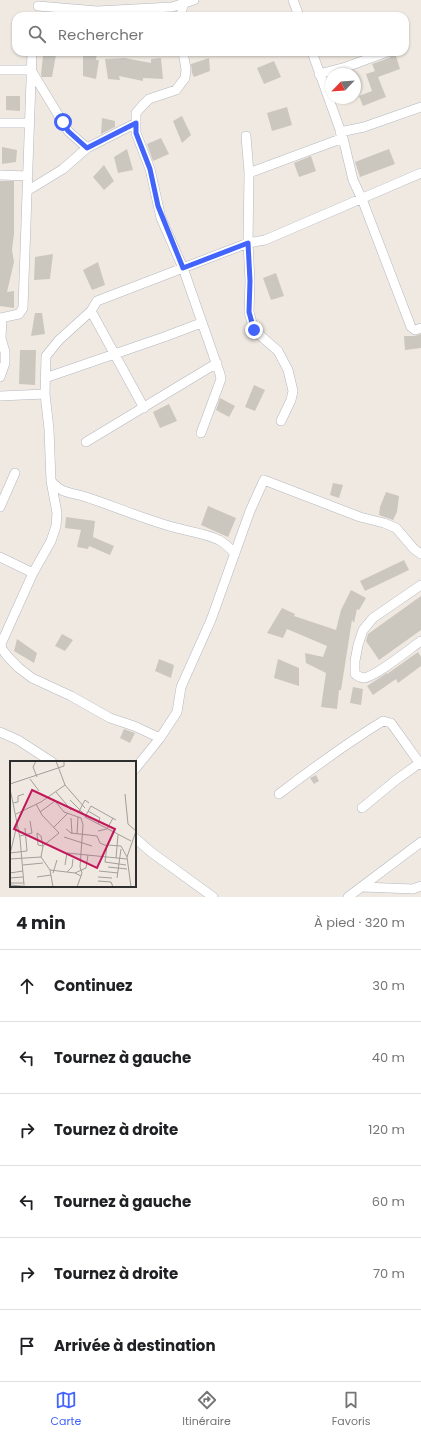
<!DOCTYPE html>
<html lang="fr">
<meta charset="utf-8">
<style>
:root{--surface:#fff;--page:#f2f2f2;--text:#202124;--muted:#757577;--line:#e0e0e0;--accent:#4264fb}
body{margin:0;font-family:Poppins,sans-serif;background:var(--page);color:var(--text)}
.compass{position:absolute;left:325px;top:68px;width:36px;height:36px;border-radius:50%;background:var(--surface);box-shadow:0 1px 3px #0004;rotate:245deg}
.stop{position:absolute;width:12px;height:12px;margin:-9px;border:3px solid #4264fb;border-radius:50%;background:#fff}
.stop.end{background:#4264fb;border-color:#fff;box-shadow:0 1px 4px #0008}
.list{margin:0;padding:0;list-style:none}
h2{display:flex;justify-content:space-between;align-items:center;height:52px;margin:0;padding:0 16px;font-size:17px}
h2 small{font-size:13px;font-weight:400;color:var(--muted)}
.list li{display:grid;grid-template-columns:26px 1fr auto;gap:12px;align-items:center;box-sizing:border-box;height:72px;padding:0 16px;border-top:1px solid var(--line)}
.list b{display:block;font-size:15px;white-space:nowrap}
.list em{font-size:13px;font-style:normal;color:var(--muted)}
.icon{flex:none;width:22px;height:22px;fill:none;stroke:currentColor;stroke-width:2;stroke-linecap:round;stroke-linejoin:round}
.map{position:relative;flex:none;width:421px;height:897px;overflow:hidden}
.search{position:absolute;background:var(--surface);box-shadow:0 1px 3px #0004;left:12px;right:12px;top:12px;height:44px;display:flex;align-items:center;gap:10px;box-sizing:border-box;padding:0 14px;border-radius:12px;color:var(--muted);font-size:15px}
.sheet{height:484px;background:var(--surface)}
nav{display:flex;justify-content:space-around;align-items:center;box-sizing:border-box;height:56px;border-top:1px solid var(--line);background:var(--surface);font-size:11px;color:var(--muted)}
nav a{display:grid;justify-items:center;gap:2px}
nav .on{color:var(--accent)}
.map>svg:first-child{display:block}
</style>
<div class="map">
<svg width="421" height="897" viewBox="0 0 421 897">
<rect width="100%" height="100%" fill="#efe9e1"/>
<path fill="#cbc7bf" d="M83 52H97L96 60H99L96 79 83 76Z
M393 53H395L400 69 378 77 386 97 363 106 359 96 372 91 366 74 375 71 372 64 389 58Z
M43 55H56L52 77H42L41 75Z
M125 58 151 63V59L161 58 163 79 143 78V81L119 76 120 80 108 79 105 59Z
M209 58 210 71 194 77 192 73 191 64Z
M274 61 281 77 264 84 257 68Z
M6 96H20V111L6 110Z
M287 107 292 125 272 131 267 113Z
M182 116 191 135 182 143 173 121Z
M102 118 115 121V127L101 134Z
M161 138 169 154 153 161 147 144Z
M2 147 17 150 16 162 2 164Z
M127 149 133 170 118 173 114 157Z
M389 149 395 164 360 177 355 162Z
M311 156 316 171 299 177 294 163Z
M104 165 114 181 104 190 93 177Z
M0 181H14V234L12 250 14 262 7 292 14 291V308L0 306Z
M53 254 50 279 34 280 35 257Z
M98 262 105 285 92 290 83 270Z
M276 273 284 296 271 300 263 278Z
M35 313H42L45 334 31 336Z
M421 334V348L405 350 404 336H414Z
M20 350H36L35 385 19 384Z
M254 385 265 390 255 411 245 407Z
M220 398 235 406 229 417 216 410Z
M169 404 177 421 160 428 153 412Z
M333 483 343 485 339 498 330 495Z
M386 492 399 496 397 512 393 520 379 515 380 507Z
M208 506 236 518 228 537 201 525Z
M66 517 95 521 93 537 114 546 110 555 89 546 88 549 77 547 81 530 65 528Z
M404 560 409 570 365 591 360 581Z
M351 590 366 598 359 610 357 609 354 623 352 620 341 690H339L337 709 321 707 326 673 306 663 305 653 323 657 327 646 287 629 283 638 267 633 282 608 295 614 294 616 336 630 341 610Z
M421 596V630L379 660 366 641 368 634Z
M62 634 73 640 65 651 55 646Z
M17 639 37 653 34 663 14 651Z
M418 652 421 657V666L398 683 396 679 373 695 367 686 387 673V674Z
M159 659 174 665 171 678 155 671Z
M278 659 299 668V686L274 678Z
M353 687 363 689 361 705 350 703Z
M124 729 135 733 130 743 120 738Z
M316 775 319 781 314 784 310 778Z"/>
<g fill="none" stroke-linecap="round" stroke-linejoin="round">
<g stroke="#b4b7c1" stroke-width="10">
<path id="minor" d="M293 0 299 16
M38 6 97 11 172 7 194 0
M181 16 183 4
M183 52 186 69 185 78 176 90 149 99 143 105 136 113V133L150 169 161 218 183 268 220 374 221 379 201 433
M312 52 343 138 353 180 362 199 411 327 415 330 421 328
M0 70H31L68 131 87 148
M319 74 346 67 387 52
M0 123H29
M340 132 364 127 421 107
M246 136 249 173 248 243 250 281 249 312 254 330 278 351 288 370 293 391 291 400 281 421
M249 173 343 138
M0 175 28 176
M27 191 63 169 87 148 136 123
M91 311 144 408
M0 318 19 314 23 308 32 52
M0 377 5 363V352L1 338 2 318
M45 378 164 337 201 323
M0 396 45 394
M86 442 217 363
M51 481C65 496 69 491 86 497 113 506 139 517 166 525 183 531 203 532 219 540 226 544 230 548 235 554
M0 507 15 473
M0 557 33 573
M421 585 373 618 363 630 358 645 355 661V674C358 676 360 678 364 678 378 675 408 650 421 641
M0 732 18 740 52 762
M160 738 134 726 110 718 71 696 32 678 19 668 8 657 2 649 1 644 33 573 51 541 56 526 57 513 51 481 49 429 45 394 46 356 59 340 91 311 97 301 248 243 265 240 421 173
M135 769 160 738 177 712 181 687 211 620 250 511 264 480 360 517 384 523 396 528 414 549 421 554
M279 794C313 768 347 743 383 721L391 723 421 765
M362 808 396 780 421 762
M135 838 151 852 213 897
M363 887 413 889 421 886
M348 897 421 842"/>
</g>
<use href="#minor" stroke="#fff" stroke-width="9"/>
</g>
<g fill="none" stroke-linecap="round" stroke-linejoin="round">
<path stroke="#4264fb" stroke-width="5" d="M63 122 68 131 87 148 136 123V133L150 169 158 206 183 268 248 243 250 281 249 312 254 330"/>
</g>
<g transform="translate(10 761)">
<rect width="126" height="126" fill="#efe9e1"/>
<path fill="none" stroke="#a29e99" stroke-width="1" d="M26 0 23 6 27 16M46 0 55 24 75 47M20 18 29 30M0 23 54 5V0M0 28 3 42 8 41V35L14 33M46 31 61 49M115 33 118 63 126 70 117 96 121 126M60 39 76 55M3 42 10 77 14 124M26 43 32 54 49 72 33 85 31 96 40 109 43 126M78 50 90 57 88 63M30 51 45 40 54 51 71 57 73 64 70 106 72 112 67 126M68 52 75 39 79 42M6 53 31 41 55 24M61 57 62 73M106 59 81 45 75 56 121 80M44 66 58 52M56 68 61 72 87 75 90 82 97 85M88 70 97 68 103 57M103 71 97 84 95 101 116 104M27 72 31 75 33 85 28 84ZM67 73 68 56M10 75 22 72 20 60M54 76 82 85M97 84 111 85 117 96M0 92 17 90 15 67M0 93 7 64M106 97 108 74M0 98 31 96M13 104 33 102M55 104 57 92 117 98M98 106 117 108M40 109 65 112 71 115M89 110 108 112M57 111 62 106 63 98M0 112 13 110M43 112 47 99M65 112 76 107 78 94M27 116 41 114M88 116 102 117M0 117 13 116M107 117 111 88M88 120 101 121 103 126M0 122H13M0 124 22 126"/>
<path fill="#c2185b" fill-opacity="0.15" stroke="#c2185b" stroke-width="2" d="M22 29 105 68 87 107 4 68Z"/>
<rect width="126" height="126" fill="none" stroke="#2e2e2e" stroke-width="2"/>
</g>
</svg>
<svg class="compass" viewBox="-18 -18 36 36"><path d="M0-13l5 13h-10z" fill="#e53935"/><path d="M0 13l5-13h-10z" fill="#757577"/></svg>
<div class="stop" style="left:63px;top:122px"></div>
<div class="stop end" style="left:254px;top:330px"></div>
<div class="search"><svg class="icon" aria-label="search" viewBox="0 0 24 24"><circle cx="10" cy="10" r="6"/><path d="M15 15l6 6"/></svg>Rechercher</div>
</div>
<section class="sheet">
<h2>4 min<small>À pied · 320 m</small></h2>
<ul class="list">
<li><svg class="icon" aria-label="ahead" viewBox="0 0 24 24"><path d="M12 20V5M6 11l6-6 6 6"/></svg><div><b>Continuez</b></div><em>30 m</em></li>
<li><svg class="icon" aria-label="left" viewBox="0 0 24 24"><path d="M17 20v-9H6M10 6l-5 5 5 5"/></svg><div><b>Tournez à gauche</b></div><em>40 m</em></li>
<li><svg class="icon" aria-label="right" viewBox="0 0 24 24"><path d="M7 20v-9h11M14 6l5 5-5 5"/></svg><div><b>Tournez à droite</b></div><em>120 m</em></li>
<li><svg class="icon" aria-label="left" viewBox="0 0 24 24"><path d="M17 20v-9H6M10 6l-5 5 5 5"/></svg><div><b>Tournez à gauche</b></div><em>60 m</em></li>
<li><svg class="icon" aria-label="right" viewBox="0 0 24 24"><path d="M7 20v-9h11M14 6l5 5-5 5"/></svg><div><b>Tournez à droite</b></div><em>70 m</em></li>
<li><svg class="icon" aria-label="arrive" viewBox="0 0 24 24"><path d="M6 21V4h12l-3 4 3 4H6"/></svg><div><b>Arrivée à destination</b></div></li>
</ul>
</section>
<nav>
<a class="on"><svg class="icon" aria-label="map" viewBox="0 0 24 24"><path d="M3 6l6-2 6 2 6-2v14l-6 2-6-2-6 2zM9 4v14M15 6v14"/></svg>Carte</a>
<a><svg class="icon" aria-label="directions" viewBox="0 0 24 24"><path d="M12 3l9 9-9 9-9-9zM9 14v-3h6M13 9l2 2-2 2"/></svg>Itinéraire</a>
<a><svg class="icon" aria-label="saved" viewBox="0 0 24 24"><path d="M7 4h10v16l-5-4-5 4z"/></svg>Favoris</a>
</nav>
